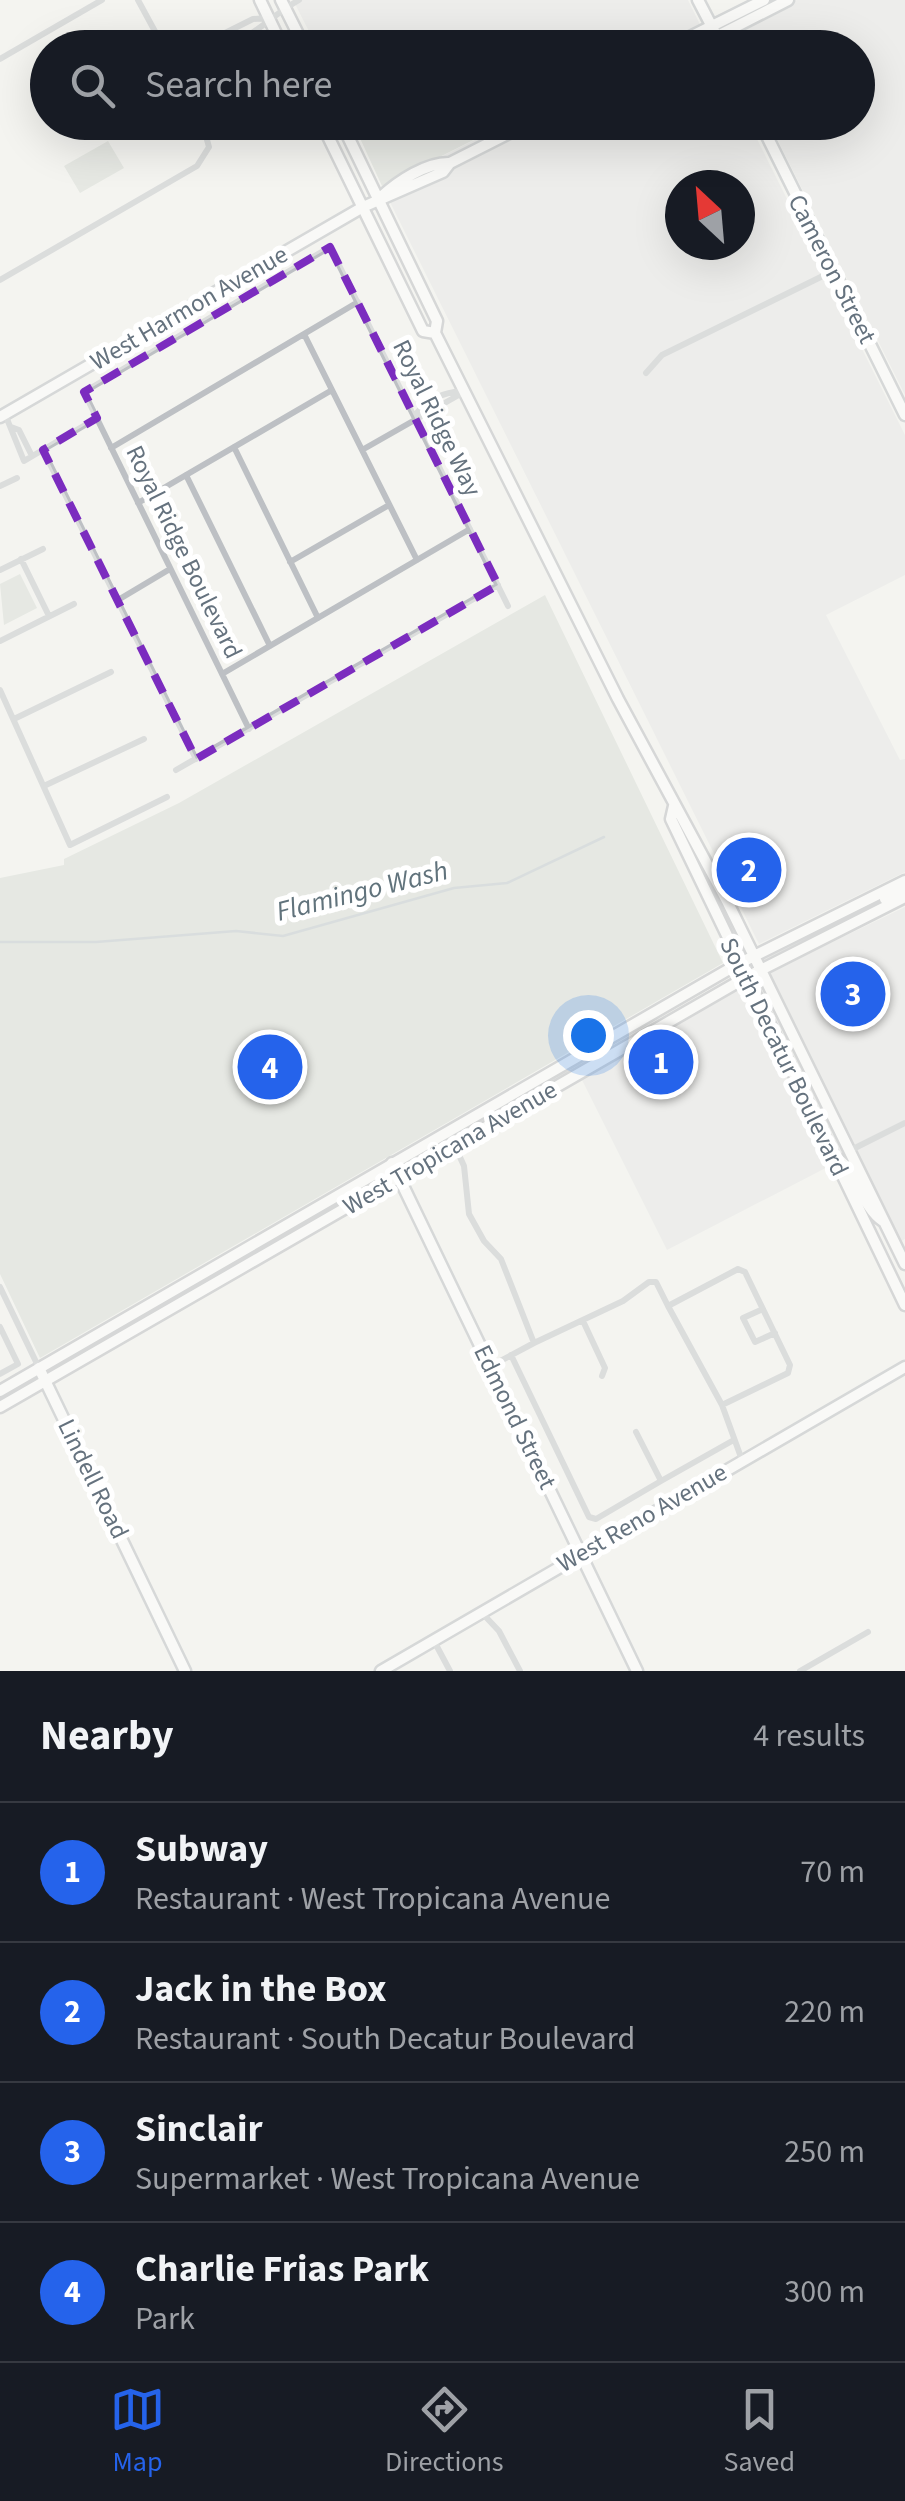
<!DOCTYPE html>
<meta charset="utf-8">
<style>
:root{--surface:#171b24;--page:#242831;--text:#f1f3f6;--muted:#9ea1a6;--line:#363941;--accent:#2563eb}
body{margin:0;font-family:"Source Sans 3",sans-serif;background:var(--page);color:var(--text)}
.compass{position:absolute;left:665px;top:170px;width:90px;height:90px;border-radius:50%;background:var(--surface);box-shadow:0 10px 40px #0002;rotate:334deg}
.you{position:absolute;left:588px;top:1035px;width:35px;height:35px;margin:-25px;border:8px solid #fff;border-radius:50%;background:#1a73e8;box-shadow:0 0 0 15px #1a73e833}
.badge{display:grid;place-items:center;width:65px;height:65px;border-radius:50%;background:var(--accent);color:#fff;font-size:32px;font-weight:700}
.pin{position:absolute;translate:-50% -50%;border:5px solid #fff;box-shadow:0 2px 10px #0006}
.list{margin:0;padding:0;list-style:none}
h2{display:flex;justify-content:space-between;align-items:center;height:130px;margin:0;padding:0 40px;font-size:42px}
h2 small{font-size:32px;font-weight:400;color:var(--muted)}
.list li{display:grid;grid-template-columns:65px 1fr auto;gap:30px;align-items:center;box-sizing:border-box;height:140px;padding:0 40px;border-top:2px solid var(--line)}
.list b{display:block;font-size:38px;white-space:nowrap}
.list p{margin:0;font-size:32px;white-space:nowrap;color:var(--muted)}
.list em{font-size:32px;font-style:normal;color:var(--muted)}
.icon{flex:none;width:55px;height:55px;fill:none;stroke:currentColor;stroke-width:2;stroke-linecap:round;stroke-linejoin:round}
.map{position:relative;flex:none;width:905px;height:1671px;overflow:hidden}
.search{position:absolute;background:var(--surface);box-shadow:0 10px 40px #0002;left:30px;right:30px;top:30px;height:110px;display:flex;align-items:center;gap:25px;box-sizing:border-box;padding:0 35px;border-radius:55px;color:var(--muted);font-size:38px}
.sheet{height:690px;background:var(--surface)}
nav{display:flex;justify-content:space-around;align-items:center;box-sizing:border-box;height:140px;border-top:2px solid var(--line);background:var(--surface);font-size:28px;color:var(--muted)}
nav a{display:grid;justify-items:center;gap:5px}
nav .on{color:var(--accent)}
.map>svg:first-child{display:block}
</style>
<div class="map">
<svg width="905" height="1671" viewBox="0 0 905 1671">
<rect width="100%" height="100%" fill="#f4f4f0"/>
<path fill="#e4e5e4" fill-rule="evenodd" d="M293 0H688L711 47 472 48 469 41 456 48 317 47Z
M797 0H905V395L769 123 858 122V48L731 47 725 35Z
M509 123H749L905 435V575L826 615 900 760 905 759V872L759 944 382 186ZM680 185H740V245H680Z
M905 907V1239L890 1247 845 1158 667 1250 575 1066Z"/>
<path fill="#d4dad2" d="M509 122 382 186 353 123Z
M108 141 124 168 80 193 64 166Z
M20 574 37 608 4 625 0 584Z
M545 595 723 963 40 1358 0 1274V878L64 865V859L179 803Z"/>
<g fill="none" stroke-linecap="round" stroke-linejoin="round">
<path stroke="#b8c2c7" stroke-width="2.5" d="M0 942H96L236 931 283 936 454 888 507 883 604 837"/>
<g stroke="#b2b6ba" stroke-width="15">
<path id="secondary" d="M698 0 723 48
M668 48 764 0
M694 48 788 0
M760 122 905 415
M381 197C398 181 427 162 450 163
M0 417 363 207 443 172 450 163 531 122
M392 1163 637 1671
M39 1368 185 1671
M381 1671 905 1367"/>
</g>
<g stroke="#b1b4b8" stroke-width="15">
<path id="primary" d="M260 0 283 48
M281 0 305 48
M321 122 423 331 435 333
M341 122 437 321 435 333 618 699 728 903 905 1264
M674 806 671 819 905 1305
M885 899 905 889
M834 1157C858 1168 860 1206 883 1221
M0 1391 738 964 905 881
M0 1407 745 978 905 897"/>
</g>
<path stroke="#bdc0c4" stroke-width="6" d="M138 0 164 48
M225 33 253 19 267 18
M231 46C257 33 274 14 299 0
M202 48 220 36
M0 59 102 0
M0 280 197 166 209 147 202 122
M304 334 417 560
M646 373 662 355 833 271
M5 414 24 461 97 418
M415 417C423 399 446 392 463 391
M11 427 19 430 32 456
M234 447 318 618
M111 448 358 302
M43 450 196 759
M362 450 464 392
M186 475 270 646
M0 486 17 478
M138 503 332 390
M21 559 49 616
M290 562 389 505
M0 570 43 549
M118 600 170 569
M0 641 74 604
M222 674 470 529
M0 690 70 845 167 797
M14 719 111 672
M249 729 84 392 330 247 508 606
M176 770 498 585
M46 785 144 739
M448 1131 464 1166 469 1214 484 1241 501 1259 534 1343 491 1366
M851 1150 905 1123
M0 1287 39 1368
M763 1309 743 1318 755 1342 775 1333
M583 1321 605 1368 602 1376
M0 1327 18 1364 0 1374
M534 1343 623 1301 649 1282H656L668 1306 738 1269 745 1272 790 1365 788 1373 722 1405 668 1306
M511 1355 589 1517 596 1519 661 1481
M722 1405 742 1460
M636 1432 661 1481 732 1441
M482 1613 499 1631 520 1671
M434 1641 450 1671
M800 1671 868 1632"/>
<use href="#secondary" stroke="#fff" stroke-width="10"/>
<use href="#primary" stroke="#fff" stroke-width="10"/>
</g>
<path d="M0 0H905V1671H0ZM330 247 498 585 196 759 43 450 97 418 84 392Z" fill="#f4f4f0" fill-opacity=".55" fill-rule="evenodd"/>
<path fill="none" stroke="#7b2cbf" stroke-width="8" stroke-dasharray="20 12" stroke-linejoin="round" d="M330 247 498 585 196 759 43 450 97 418 84 392Z"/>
<g text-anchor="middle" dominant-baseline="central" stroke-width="10" stroke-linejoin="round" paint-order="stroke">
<g font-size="25" fill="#65727e" stroke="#fff">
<text transform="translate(832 269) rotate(63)">Cameron Street</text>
<text transform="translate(189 308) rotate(-30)">West Harmon Avenue</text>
<text transform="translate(437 418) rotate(64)">Royal Ridge Way</text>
<text transform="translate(184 552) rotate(64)">Royal Ridge Boulevard</text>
<text transform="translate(784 1057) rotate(64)">South Decatur Boulevard</text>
<text transform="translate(450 1148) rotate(-30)">West Tropicana Avenue</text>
<text transform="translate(515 1417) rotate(64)">Edmond Street</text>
<text transform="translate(93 1479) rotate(64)">Lindell Road</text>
<text transform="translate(642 1518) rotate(-30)">West Reno Avenue</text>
</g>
<g font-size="28" font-style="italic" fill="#61737c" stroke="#fff">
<text transform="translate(362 891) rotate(-14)">Flamingo Wash</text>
</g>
</g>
</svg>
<svg class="compass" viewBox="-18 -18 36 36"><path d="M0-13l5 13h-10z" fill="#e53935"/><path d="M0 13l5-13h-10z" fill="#9ea1a6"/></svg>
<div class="you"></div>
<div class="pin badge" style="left:661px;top:1062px">1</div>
<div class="pin badge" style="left:749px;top:870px">2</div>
<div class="pin badge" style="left:853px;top:994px">3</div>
<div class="pin badge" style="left:270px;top:1067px">4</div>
<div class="search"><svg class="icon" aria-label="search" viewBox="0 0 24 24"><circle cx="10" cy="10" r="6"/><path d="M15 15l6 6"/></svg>Search here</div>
</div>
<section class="sheet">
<h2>Nearby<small>4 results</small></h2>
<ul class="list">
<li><span class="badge">1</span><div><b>Subway</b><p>Restaurant · West Tropicana Avenue</p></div><em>70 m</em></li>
<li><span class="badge">2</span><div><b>Jack in the Box</b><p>Restaurant · South Decatur Boulevard</p></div><em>220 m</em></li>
<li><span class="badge">3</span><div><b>Sinclair</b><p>Supermarket · West Tropicana Avenue</p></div><em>250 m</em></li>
<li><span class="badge">4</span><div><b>Charlie Frias Park</b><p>Park</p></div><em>300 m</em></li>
</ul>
</section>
<nav>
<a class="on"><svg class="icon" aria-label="map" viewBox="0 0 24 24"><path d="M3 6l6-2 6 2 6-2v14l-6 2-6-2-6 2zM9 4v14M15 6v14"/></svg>Map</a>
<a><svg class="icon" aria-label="directions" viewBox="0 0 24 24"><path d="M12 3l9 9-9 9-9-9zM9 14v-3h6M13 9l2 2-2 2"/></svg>Directions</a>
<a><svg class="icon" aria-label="saved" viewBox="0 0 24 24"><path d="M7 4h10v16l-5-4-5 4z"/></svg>Saved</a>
</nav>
